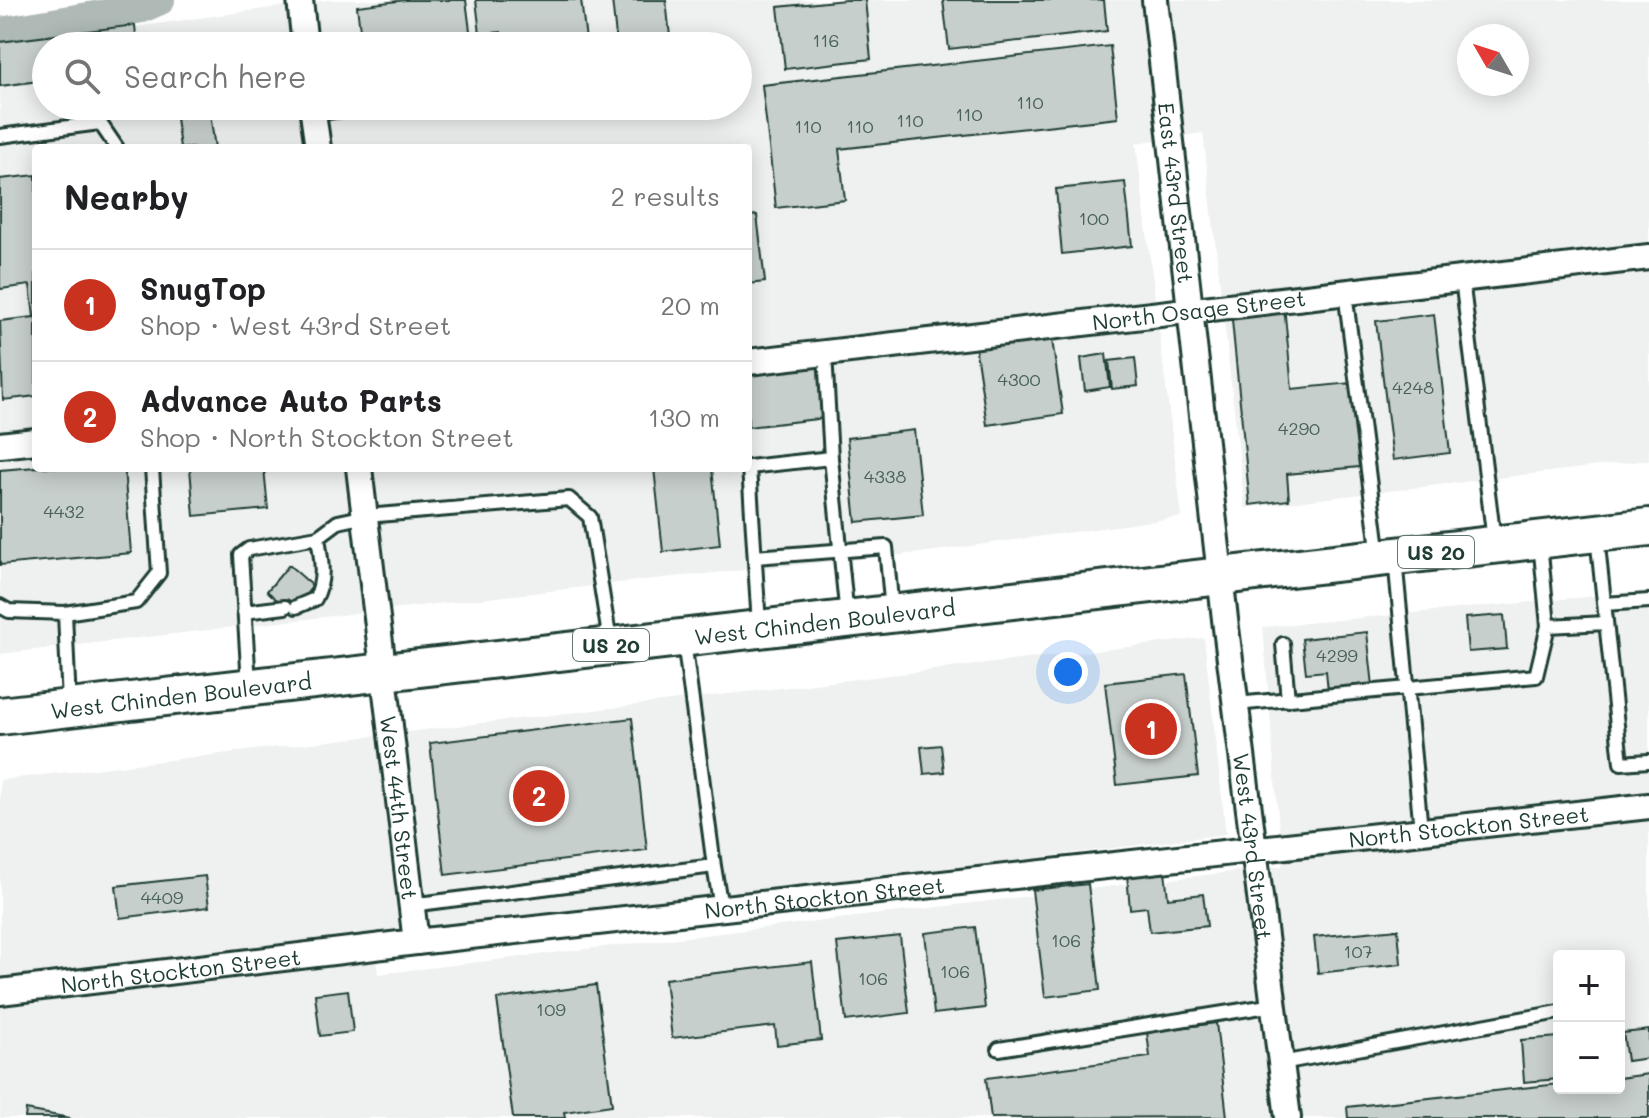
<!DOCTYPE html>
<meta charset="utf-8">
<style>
:root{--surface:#fff;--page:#f2f2f2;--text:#202124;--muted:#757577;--line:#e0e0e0;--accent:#c8321e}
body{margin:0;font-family:Mali,sans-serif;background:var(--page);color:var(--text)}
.controls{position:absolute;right:24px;bottom:24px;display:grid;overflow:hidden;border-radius:8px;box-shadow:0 4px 20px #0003}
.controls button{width:72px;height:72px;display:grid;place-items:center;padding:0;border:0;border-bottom:2px solid var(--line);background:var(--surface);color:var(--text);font:40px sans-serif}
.compass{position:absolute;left:1457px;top:24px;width:72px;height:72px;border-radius:50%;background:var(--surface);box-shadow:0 4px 20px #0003;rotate:309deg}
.you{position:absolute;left:1068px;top:672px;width:28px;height:28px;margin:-20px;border:6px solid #fff;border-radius:50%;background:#1a73e8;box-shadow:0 0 0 12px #1a73e833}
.badge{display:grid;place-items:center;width:52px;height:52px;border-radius:50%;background:var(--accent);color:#fff;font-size:26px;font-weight:700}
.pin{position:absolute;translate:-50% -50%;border:4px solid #fff;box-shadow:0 2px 8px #0006}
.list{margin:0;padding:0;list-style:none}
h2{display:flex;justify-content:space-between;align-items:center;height:104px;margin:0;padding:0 32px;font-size:34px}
h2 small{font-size:26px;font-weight:400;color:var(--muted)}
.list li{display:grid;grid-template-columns:52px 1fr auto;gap:24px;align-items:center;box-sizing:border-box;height:112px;padding:0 32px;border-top:2px solid var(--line)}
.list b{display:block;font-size:30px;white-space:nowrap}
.list p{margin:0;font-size:26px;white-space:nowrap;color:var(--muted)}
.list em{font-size:26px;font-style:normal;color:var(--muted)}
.icon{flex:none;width:44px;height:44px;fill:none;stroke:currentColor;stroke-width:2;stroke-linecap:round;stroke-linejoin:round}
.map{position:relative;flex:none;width:1649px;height:1118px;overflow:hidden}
.search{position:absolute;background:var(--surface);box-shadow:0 4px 20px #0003;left:32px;top:32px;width:720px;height:88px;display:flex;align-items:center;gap:20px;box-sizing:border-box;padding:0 28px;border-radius:44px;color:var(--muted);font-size:30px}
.panel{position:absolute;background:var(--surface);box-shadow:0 4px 20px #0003;left:32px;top:144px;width:720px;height:328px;border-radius:8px}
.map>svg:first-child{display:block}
</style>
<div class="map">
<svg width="1649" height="1118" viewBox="0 0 1649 1118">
<rect width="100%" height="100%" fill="#fff"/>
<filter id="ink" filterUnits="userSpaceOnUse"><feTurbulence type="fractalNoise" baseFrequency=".0125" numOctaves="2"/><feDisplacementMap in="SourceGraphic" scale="16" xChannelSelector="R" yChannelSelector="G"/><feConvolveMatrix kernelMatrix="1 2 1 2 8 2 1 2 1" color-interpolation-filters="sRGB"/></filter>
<g filter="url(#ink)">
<path fill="#eef1f0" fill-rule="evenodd" d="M328 0H1649V242L1332 280 1335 303 1649 265V460L1245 508 1203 133 1136 143 1182 517 920 553 663 578 0 654V46ZM1469 36H1517V84H1469ZM46 46H738V106H46ZM36 148H748V468H36ZM899 331 900 355 767 368 765 344Z
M1649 591V1118H0V780L1204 638 1226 834 374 941 378 974 1282 866 1263 627ZM1559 956H1619V1088H1559Z"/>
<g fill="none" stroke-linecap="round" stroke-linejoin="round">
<path stroke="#afbab7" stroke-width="30" d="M0 32 142 8 160 0"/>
</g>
<path fill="#c7cfcc" stroke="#1f3d34" stroke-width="2" d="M406 0H466L472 46H362L357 6Z
M476 0H581L586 40 502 46 501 32 480 34Z
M612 0H666L671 46H617Z
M845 0H865L871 59 785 69 778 7Z
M943 0H1104L1107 31 949 49Z
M135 25 137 46H46V80L0 86V42Z
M1110 46 1118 118 839 149 845 200 776 208 762 85Z
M210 113 215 148H180L176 118Z
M36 175V396L3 400 0 321 34 317 30 285 0 289V179Z
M1125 182 1132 246 1062 254 1056 189Z
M757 215 765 282 748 284V216Z
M1284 305 1292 389 1351 383 1359 467 1287 474 1289 500 1250 505 1231 310Z
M1434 314 1450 453 1393 460 1376 321Z
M1051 333 1063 414 987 425 975 345Z
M1106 354 1110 387 1085 391 1081 358Z
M1135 358 1138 386 1112 389 1109 361Z
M820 366 825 418 748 427V374Z
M914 430 923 515 856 522 847 438Z
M36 467 124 468 131 553 0 565V470Z
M190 468H264L268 509 194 516Z
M654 468H712L720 545 663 552Z
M289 565 313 586 291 612 267 591Z
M1504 615 1507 649 1468 652 1465 618Z
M1367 632 1373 686 1328 691 1326 671 1306 673 1302 639Z
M1186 674 1198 776 1117 785 1105 683Z
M632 718 647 850 445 875 430 743Z
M941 745 944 772 924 774 921 747Z
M1165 871 1168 898 1203 894 1207 926 1150 932 1147 907 1130 909 1127 875Z
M205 876 209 907 120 918 116 886Z
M1088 884 1100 990 1045 997 1032 890Z
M975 927 985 1008 934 1014 925 933Z
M1398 929 1401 964 1318 973 1314 937Z
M900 936 909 1013 846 1021 837 943Z
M812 962 821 1040 777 1045 775 1026 672 1038 665 979Z
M596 985 612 1105 564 1112 565 1118H513L497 999Z
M348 990 353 1032 320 1036 315 994Z
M1216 1023 1227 1117 991 1118 986 1078 1150 1057 1147 1032Z
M1649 1030V1058L1627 1061 1623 1033Z
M1559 1037V1079L1524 1082 1521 1040Z
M1649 1074V1118H1348L1347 1107 1559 1084V1088H1619V1078Z
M26 1110 70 1118H25Z"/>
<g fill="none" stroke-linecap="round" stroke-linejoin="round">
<g stroke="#1f3d34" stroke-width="18">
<path id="service" d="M313 114 371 106
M0 136 100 123 117 148
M1462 279 1494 541
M1345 292 1379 556
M825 353 831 458
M1597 536 1621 763 1649 761
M755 557 886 547 892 611
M1395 559 1421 830
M1604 604 1649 601
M0 606 9 611 65 613 69 705
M296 607 315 599C326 579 321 558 318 537
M244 612 285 607
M65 613 136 602 159 573 152 468
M759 625 749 467 831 458 847 617
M1548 626 1606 623
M1283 644 1288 700
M249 684 241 555 249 549 318 537 338 522 366 516 569 499 590 517 610 642
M1236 704 1536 676 1548 626 1540 542
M714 866 721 908
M411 905 714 866 684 641
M999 1049 1274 1005
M1281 1063 1559 1012"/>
</g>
<g stroke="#1f3d34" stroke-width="30">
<g id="minor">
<path d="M300 0 305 46"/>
<path id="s1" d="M1155 0 1226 628 1288 1118"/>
<path d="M312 106 318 148"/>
<path id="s2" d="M748 362 1649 257"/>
<path d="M0 445 36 441"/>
<path id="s3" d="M359 468 416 942"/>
<path id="s4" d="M0 992 416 942 1649 806"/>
</g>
</g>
<g stroke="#1f3d34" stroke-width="42">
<g id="primary">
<path id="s5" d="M0 716 1649 527"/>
</g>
</g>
<use href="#service" stroke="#fff" stroke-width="12"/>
<use href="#minor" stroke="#fff" stroke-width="24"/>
<use href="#primary" stroke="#fff" stroke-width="36"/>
</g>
</g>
<g text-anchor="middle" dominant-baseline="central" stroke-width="6" stroke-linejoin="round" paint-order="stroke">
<g font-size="18" fill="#49625a">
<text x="826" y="40">116</text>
<text x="1030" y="102">110</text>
<text x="969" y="114">110</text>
<text x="910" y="120">110</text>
<text x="808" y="126">110</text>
<text x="860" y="126">110</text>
<text x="1094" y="218">100</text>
<text x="1019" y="379">4300</text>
<text x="1413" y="387">4248</text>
<text x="1299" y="428">4290</text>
<text x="885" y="476">4338</text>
<text x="64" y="511">4432</text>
<text x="1337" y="655">4299</text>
<text x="162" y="897">4409</text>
<text x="1066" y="940">106</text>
<text x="1358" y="951">107</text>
<text x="955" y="971">106</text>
<text x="873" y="978">106</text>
<text x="551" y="1009">109</text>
</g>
<g fill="#fff" stroke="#627771" stroke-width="2">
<rect x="1398" y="536" width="76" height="32" rx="6"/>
<rect x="573" y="629" width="76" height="32" rx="6"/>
</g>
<g font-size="20" font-weight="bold" fill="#1f3d34">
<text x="1436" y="552">US 20</text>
<text x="611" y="645">US 20</text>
</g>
<g font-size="22" fill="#1f3d34" stroke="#fff">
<text stroke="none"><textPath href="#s1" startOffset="194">East 43rd Street</textPath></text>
<text stroke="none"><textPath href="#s2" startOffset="454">North Osage Street</textPath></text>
<text stroke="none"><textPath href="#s5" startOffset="830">West Chinden Boulevard</textPath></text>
<text stroke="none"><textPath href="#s5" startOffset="182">West Chinden Boulevard</textPath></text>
<text stroke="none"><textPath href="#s3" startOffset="342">West 44th Street</textPath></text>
<text stroke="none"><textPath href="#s4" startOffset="1478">North Stockton Street</textPath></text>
<text stroke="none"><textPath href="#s1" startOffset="852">West 43rd Street</textPath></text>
<text stroke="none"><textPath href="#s4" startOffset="830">North Stockton Street</textPath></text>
<text stroke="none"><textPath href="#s4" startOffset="182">North Stockton Street</textPath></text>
</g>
</g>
</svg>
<div class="controls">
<button>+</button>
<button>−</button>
</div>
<svg class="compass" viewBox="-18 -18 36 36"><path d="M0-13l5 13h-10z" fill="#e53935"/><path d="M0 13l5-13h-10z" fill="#757577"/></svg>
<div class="you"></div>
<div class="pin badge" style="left:1151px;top:729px">1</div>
<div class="pin badge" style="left:539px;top:796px">2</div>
<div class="search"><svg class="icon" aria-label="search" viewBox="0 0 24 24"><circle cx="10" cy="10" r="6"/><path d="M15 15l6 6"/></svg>Search here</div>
<section class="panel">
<h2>Nearby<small>2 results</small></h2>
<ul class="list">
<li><span class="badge">1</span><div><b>SnugTop</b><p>Shop · West 43rd Street</p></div><em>20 m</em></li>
<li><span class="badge">2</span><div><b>Advance Auto Parts</b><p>Shop · North Stockton Street</p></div><em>130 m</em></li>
</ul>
</section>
</div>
